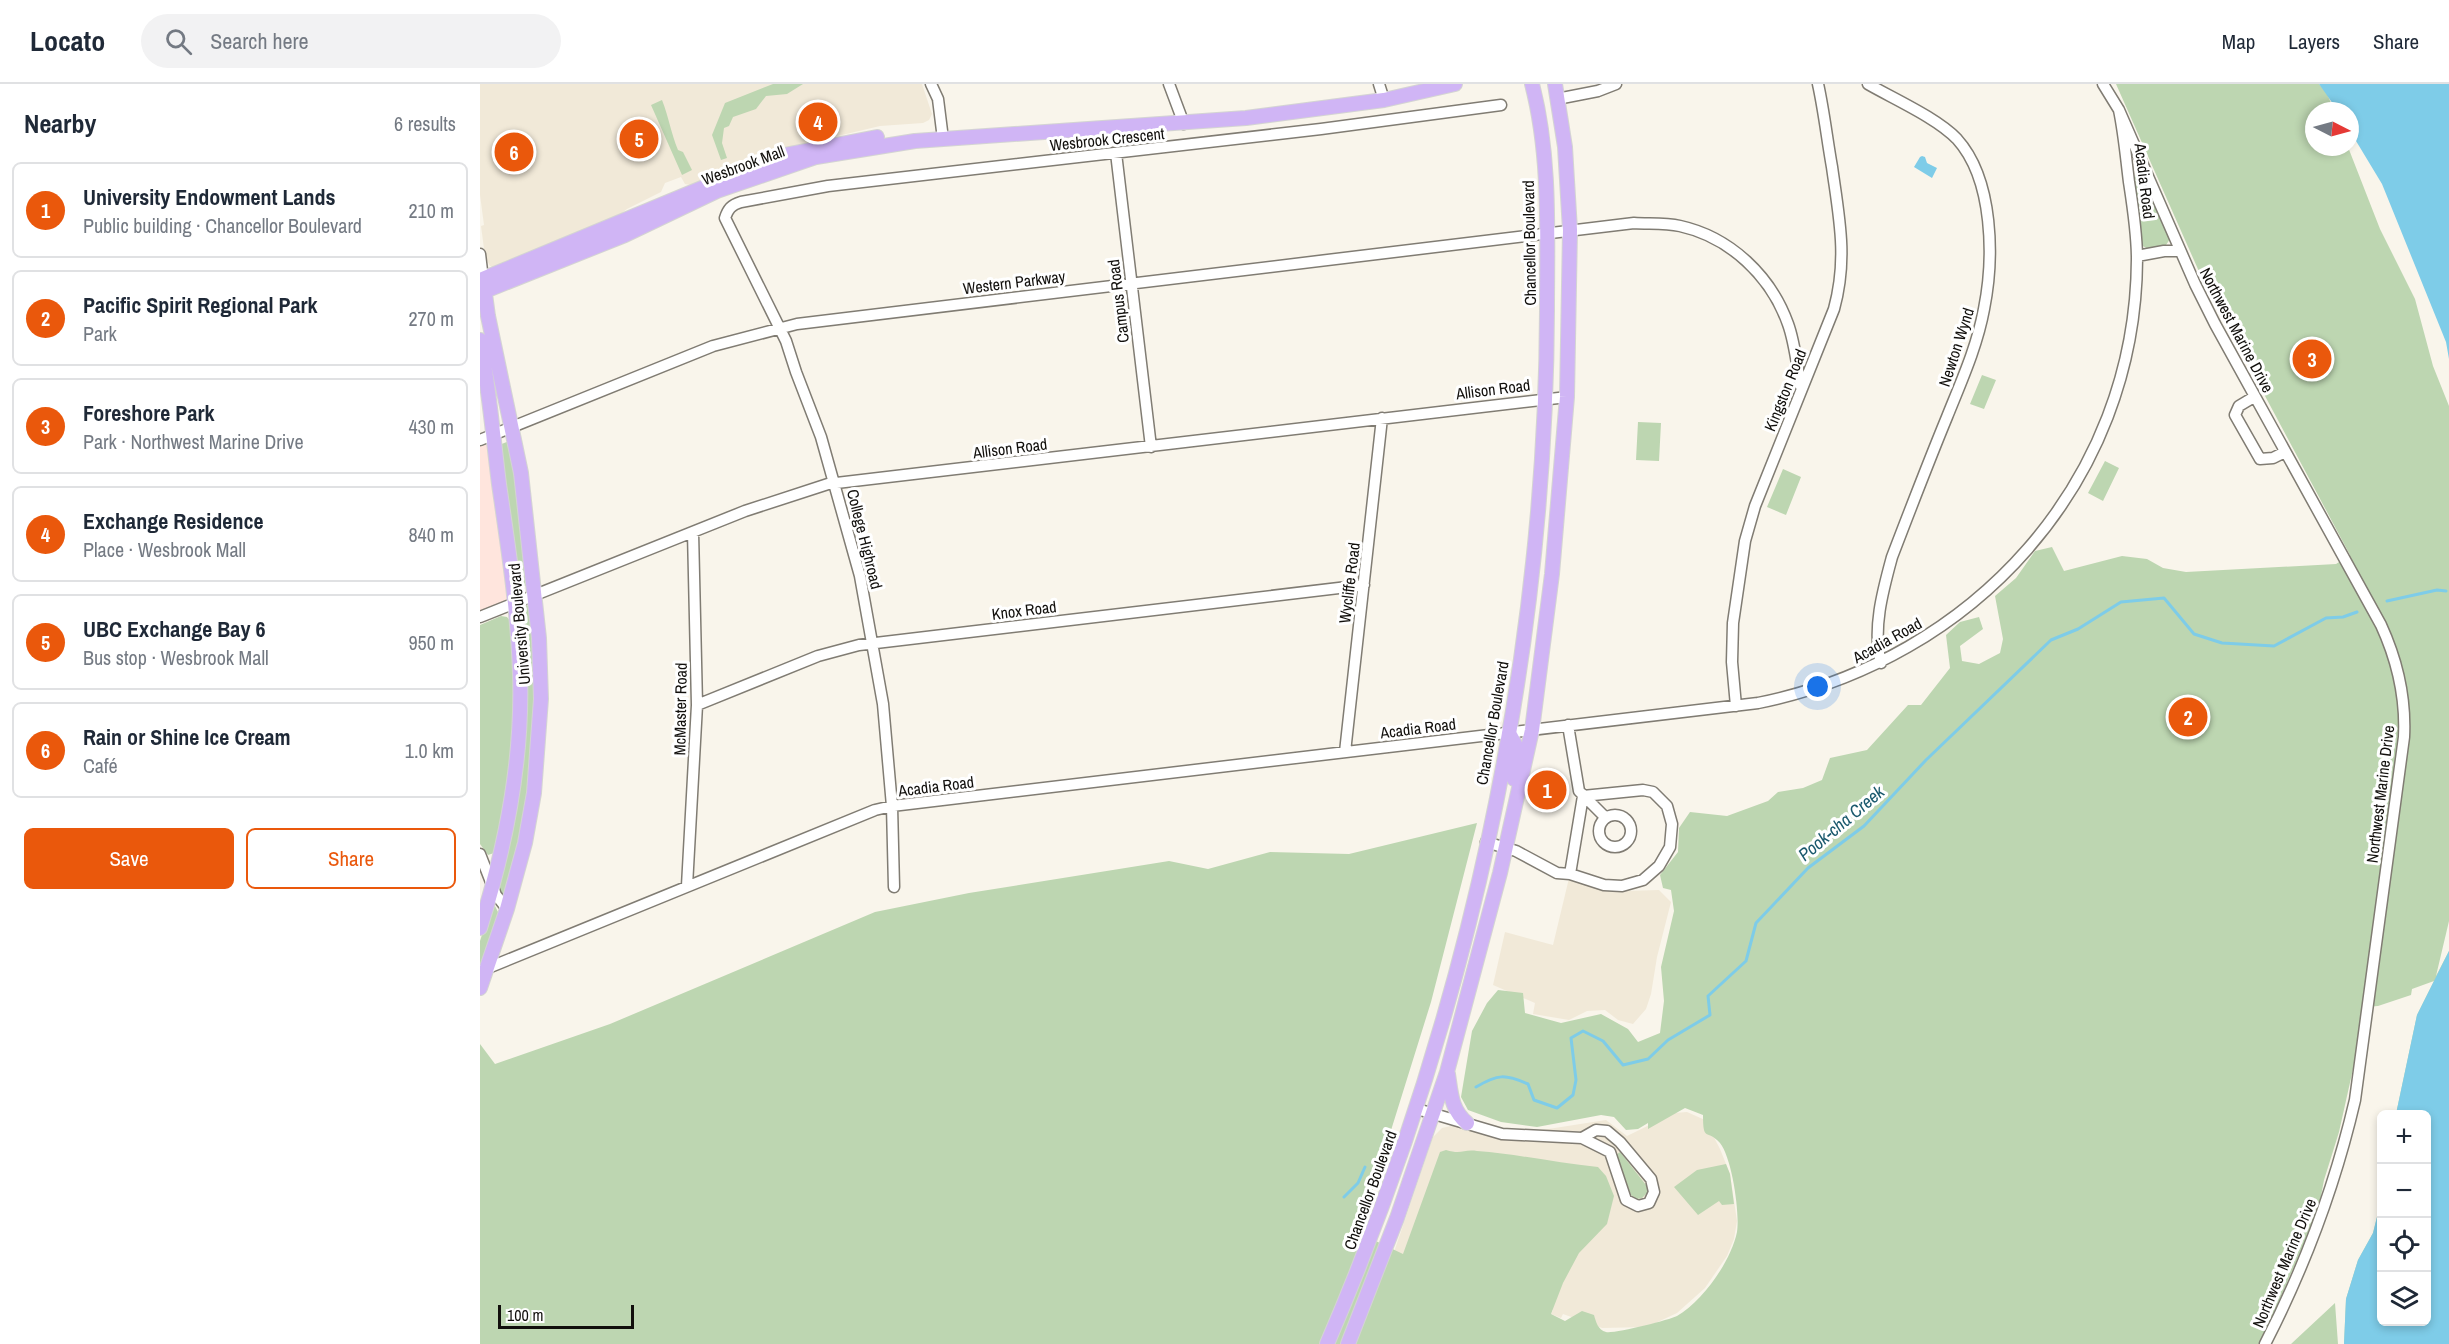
<!DOCTYPE html>
<meta charset="utf-8">
<style>
:root{--surface:#fff;--page:#f2f2f3;--text:#1f2937;--muted:#747a83;--line:#e0e1e3;--accent:#ea580c}
body{margin:0;font-family:"Archivo Narrow",sans-serif;background:var(--page);color:var(--text)}
.controls{position:absolute;right:18px;bottom:18px;display:grid;overflow:hidden;border-radius:9px;box-shadow:0 3px 9px #0003}
.controls button{width:54px;height:54px;display:grid;place-items:center;padding:0;border:0;border-bottom:2px solid var(--line);background:var(--surface);color:var(--text);font:30px sans-serif}
.compass{position:absolute;left:1825px;top:18px;width:54px;height:54px;border-radius:50%;background:var(--surface);box-shadow:0 3px 9px #0003;rotate:96deg}
.scale{position:absolute;left:18px;bottom:15px;width:136px;box-sizing:border-box;padding-left:6px;border:3px solid #110f0c;border-top:0;font-size:16px;line-height:21px;white-space:nowrap;color:#110f0c;-webkit-text-stroke:4px #fff;paint-order:stroke}
.you{position:absolute;left:1338px;top:603px;width:21px;height:21px;margin:-15px;border:4px solid #fff;border-radius:50%;background:#1a73e8;box-shadow:0 0 0 9px #1a73e833}
.badge{display:grid;place-items:center;width:39px;height:39px;border-radius:50%;background:var(--accent);color:#fff;font-size:20px;font-weight:700}
.pin{position:absolute;translate:-50% -50%;border:3px solid #fff;box-shadow:0 2px 6px #0006}
.list{margin:0;padding:0;list-style:none}
h2{display:flex;justify-content:space-between;align-items:center;height:78px;margin:0;padding:0 24px;font-size:26px}
h2 small{font-size:20px;font-weight:400;color:var(--muted)}
.list li{display:grid;grid-template-columns:39px 1fr auto;gap:18px;align-items:center;box-sizing:border-box;height:96px;margin:0 12px 12px;padding:0 12px;border:2px solid var(--line);border-radius:9px}
.list b{display:block;font-size:22px;white-space:nowrap}
.list p{margin:0;font-size:20px;white-space:nowrap;color:var(--muted)}
.list em{font-size:20px;font-style:normal;color:var(--muted)}
.actions{display:flex;gap:12px;padding:18px 24px}
.actions a{flex:1;padding:14px 0;border:2px solid var(--accent);border-radius:9px;text-align:center;font-size:21px;color:var(--accent)}
.actions .main{background:var(--accent);color:#fff}
.icon{flex:none;width:33px;height:33px;fill:none;stroke:currentColor;stroke-width:2;stroke-linecap:round;stroke-linejoin:round}
.map{position:relative;flex:none;width:1969px;height:1260px;overflow:hidden}
header{display:flex;align-items:center;gap:36px;box-sizing:border-box;height:84px;padding:0 30px;background:var(--surface);border-bottom:2px solid var(--line)}
header strong{font-size:28px}
nav{display:flex;gap:33px;margin-inline-start:auto;font-size:21px}
.search{width:420px;height:54px;background:var(--page);display:flex;align-items:center;gap:15px;box-sizing:border-box;padding:0 21px;border-radius:33px;color:var(--muted);font-size:22px}
main{display:flex}
aside{flex:1;background:var(--surface)}
.map>svg:first-child{display:block}
</style>
<header>
<strong>Locato</strong>
<div class="search"><svg class="icon" aria-label="search" viewBox="0 0 24 24"><circle cx="10" cy="10" r="6"/><path d="M15 15l6 6"/></svg>Search here</div>
<nav><a>Map</a><a>Layers</a><a>Share</a></nav>
</header>
<main>
<aside>
<h2>Nearby<small>6 results</small></h2>
<ul class="list">
<li><span class="badge">1</span><div><b>University Endowment Lands</b><p>Public building · Chancellor Boulevard</p></div><em>210 m</em></li>
<li><span class="badge">2</span><div><b>Pacific Spirit Regional Park</b><p>Park</p></div><em>270 m</em></li>
<li><span class="badge">3</span><div><b>Foreshore Park</b><p>Park · Northwest Marine Drive</p></div><em>430 m</em></li>
<li><span class="badge">4</span><div><b>Exchange Residence</b><p>Place · Wesbrook Mall</p></div><em>840 m</em></li>
<li><span class="badge">5</span><div><b>UBC Exchange Bay 6</b><p>Bus stop · Wesbrook Mall</p></div><em>950 m</em></li>
<li><span class="badge">6</span><div><b>Rain or Shine Ice Cream</b><p>Café</p></div><em>1.0 km</em></li>
</ul>
<div class="actions"><a class="main">Save</a><a>Share</a></div>
</aside>
<div class="map">
<svg width="1969" height="1260" viewBox="0 0 1969 1260">
<rect width="100%" height="100%" fill="#f9f5eb"/>
<path fill="#ffe5dd" d="M5 361H8L28 512 25 518 0 528V362Z"/>
<path fill="#f1e9d8" d="M0 0H442L452 30 449 36 443 39 400 42 299 66 211 101 205 100 201 93 185 99 181 108 147 125 134 135 15 184 10 182 5 172 1 142 4 141 0 111Z
M1090 790 1144 807 1179 806 1191 818 1177 873 1171 910 1166 925 1153 940 1138 936 1125 926 1107 927 1089 936 1053 930 1055 919 1013 901 1025 848 1073 861Z
M1207 1028 1225 1036 1240 1065 1250 1090 1257 1137 1254 1155 1247 1172 1225 1204 1197 1229 1167 1243 1122 1244 1083 1230 1081 1234 1071 1230 1073 1226 914 1168 953 1053 962 1044 989 1038 1017 1045 1049 1048 1126 1036 1147 1052 1194 1029Z"/>
<path fill="#bdd6b1" d="M293 0H323L307 10 286 12 276 25 253 33 249 42 244 44 242 59 247 74 241 76 232 51 245 19Z
M1636 0H1839L1847 9 1854 27H1834V63H1868L1900 145 1935 215 1953 282 1969 322V837L1956 892 1969 867V1260H1864L1866 1215 1878 1176 1893 1149 1901 1117 1902 1238H1946V1030H1916L1937 931 1954 897 1932 905 1931 911 1898 922 1885 923 1883 940 1859 1048 1844 1096 1838 1128 1780 1260H0V960L15 980 130 940 395 828 489 809 689 777 728 785 790 768 869 770 997 739 951 918 879 1149 923 1170 960 1068 966 1066C982 1071 983 1065 997 1067 1037 1070 1077 1079 1118 1083L1126 1092 1134 1112 1127 1140 1099 1169 1083 1199 1071 1230 1085 1237 1102 1227 1114 1231C1116 1238 1118 1246 1126 1248 1134 1250 1189 1236 1197 1232 1223 1217 1251 1177 1257 1148 1260 1129 1252 1074 1240 1059 1227 1044 1223 1059 1223 1031L1205 1024 1168 1045V1039L1158 1045 1146 1046 1134 1033 1121 1031 1057 1043 1021 1038 988 1026 981 1013 992 947 1007 919 1018 906 1043 909 1045 929 1081 939 1121 930 1148 945 1158 958 1180 949 1184 917 1181 883 1194 827 1191 806 1183 804 1180 791 1198 768 1199 744 1210 728 1247 732 1288 717 1298 708 1323 704 1342 696 1350 674 1387 666 1428 621H1441L1470 584 1466 551 1480 538 1499 533 1503 545 1480 562 1482 577 1499 580 1520 569 1523 555 1515 512 1536 494 1555 467 1572 463 1584 487 1642 472 1667 475 1683 484 1706 488 1856 480 1870 471 1721 192Z
M182 16C189 34 191 49 198 66L203 68 212 86 202 91 171 21Z
M1659 88H1661L1690 155 1686 161 1668 165 1661 161 1655 95V90Z
M1502 291 1516 296 1504 325 1490 320Z
M1158 338 1181 339 1179 377 1156 376Z
M32 356 48 501 37 504 19 361Z
M1625 377 1639 384 1623 417 1608 409Z
M1303 385 1321 393 1306 431 1287 423Z
M49 521 56 592 47 725 26 812H23L17 802 30 741 40 524Z
M21 532 27 533 31 538C34 589 36 641 29 692 26 718 19 744 14 769L8 771 0 760V541Z
M15 822 21 834 6 879 0 882V857L11 823Z
M1140 1068 1166 1101 1168 1108 1162 1114 1157 1115 1151 1111 1136 1071Z
M1246 1080 1250 1090 1254 1120 1242 1121 1239 1117 1218 1131 1194 1103 1217 1086Z
M1855 1219 1858 1260H1811Z"/>
<path fill="#7ecce8" d="M1839 0H1969V275L1966 258 1902 100 1870 47V27H1858Z
M1442 72 1445 73 1447 79 1457 84 1452 94 1434 83 1440 73Z
M1969 867V1260H1864L1866 1215 1878 1176 1893 1149 1901 1117 1902 1238H1946V1030H1916L1937 931Z"/>
<g fill="none" stroke-linecap="round" stroke-linejoin="round">
<path stroke="#7ecce8" stroke-width="3" d="M1907 517 1957 506 1966 507
M996 1003C1018 990 1025 990 1048 1000L1054 1016 1077 1024 1093 1011 1096 996 1091 954 1103 947 1123 957 1143 981 1168 975 1188 956 1230 931 1228 912 1266 877 1276 839 1328 784 1384 742 1446 676 1571 556 1598 545 1641 518 1684 514 1714 550 1742 559 1794 562 1846 534 1863 533 1877 528
M864 1113 878 1099 885 1083"/>
<g stroke="#807c73" stroke-width="13">
<path id="minor" d="M451 0 458 15 463 55
M689 0 704 40
M899 0 904 16
M1388 0C1414 15 1457 34 1477 55 1514 96 1514 175 1504 225 1497 263 1481 298 1467 333 1448 379 1430 426 1412 473 1403 506 1392 545 1401 579
M1623 0 1639 26 1715 200 1735 240 1901 541C1918 578 1926 613 1924 653L1875 1016C1855 1102 1825 1182 1785 1260
M1077 15 1118 7 1136 0
M636 69 671 363
M0 170 3 195
M1657 172 1684 167H1700
M1774 313 1759 322 1755 331 1780 375 1793 374 1805 368
M0 356 233 262 317 240 1154 139C1169 140 1185 139 1200 142 1250 153 1291 192 1308 240 1315 259 1317 283 1321 303
M0 533 265 427 348 400 1087 313
M217 621 338 572 379 561 884 501
M1256 622 1252 578 1253 539 1265 457 1275 422 1354 225C1368 174 1359 133 1352 83 1347 55 1344 27 1338 0
M1088 641 1099 707 1126 734
M865 668 902 334
M1119 747a16 16 0 1 1 32 0a16 16 0 1 1-32 0Z
M1006 758 1036 767 1077 789 1090 790 1124 801 1142 802 1163 796 1179 782 1190 763 1192 740 1187 722 1173 708 1163 706 1103 712
M0 770 16 811 27 825
M1090 790 1103 712
M207 802 217 621 213 448
M414 803 412 722 403 620 380 492 341 353 316 288 306 257 245 134C248 125 251 121 261 118L348 102 841 45 1021 21
M3 886 395 726 412 722 1278 619C1493 576 1656 399 1657 175 1657 149 1653 124 1649 98 1646 74 1644 50 1639 26
M937 1025 1022 1050 1102 1054 1130 1068 1146 1116 1158 1122 1169 1119 1174 1108 1171 1095 1140 1058 1127 1047 1116 1046 1102 1054"/>
</g>
<g stroke="#d4d4d3" stroke-width="16">
<path id="major" d="M0 196 299 72 397 53
M0 209 145 151 237 107 336 73 435 57 766 34 904 16 975 0
M0 256C9 304 13 352 19 400 28 462 38 526 40 589 43 675 26 762 0 844
M1029 649 1037 664 1034 695
M0 904 27 825 45 759 54 709 61 615 59 554 41 389 8 232 3 195
M968 990C971 1009 971 1026 987 1039
M847 1260C986 937 1066 578 1067 226 1067 151 1071 73 1052 0
M868 1260 917 1134 967 988 1020 789 1052 646 1072 490 1087 313 1090 146 1085 63 1075 0"/>
</g>
<use href="#minor" stroke="#fff" stroke-width="10"/>
<use href="#major" stroke="#d0b5f5" stroke-width="14"/>
</g>
<g text-anchor="middle" dominant-baseline="central" stroke-width="6" stroke-linejoin="round" paint-order="stroke">
<g font-size="16" fill="#110f0c" stroke="#fff">
<text transform="translate(627 55) rotate(-6)">Wesbrook Crescent</text>
<text transform="translate(263 81) rotate(-20)">Wesbrook Mall</text>
<text transform="translate(1665 97) rotate(83)">Acadia Road</text>
<text transform="translate(1049 159) rotate(-91)">Chancellor Boulevard</text>
<text transform="translate(534 198) rotate(-7)">Western Parkway</text>
<text transform="translate(638 217) rotate(-97)">Campus Road</text>
<text transform="translate(1757 246) rotate(62)">Northwest Marine Drive</text>
<text transform="translate(1476 263) rotate(-72)">Newton Wynd</text>
<text transform="translate(1013 305) rotate(-7)">Allison Road</text>
<text transform="translate(1305 306) rotate(-68)">Kingston Road</text>
<text transform="translate(530 364) rotate(-7)">Allison Road</text>
<text transform="translate(385 455) rotate(76)">College Highroad</text>
<text transform="translate(869 499) rotate(-83)">Wycliffe Road</text>
<text transform="translate(544 526) rotate(-7)">Knox Road</text>
<text transform="translate(39 540) rotate(-95)">University Boulevard</text>
<text transform="translate(1407 556) rotate(-29)">Acadia Road</text>
<text transform="translate(200 625) rotate(-89)">McMaster Road</text>
<text transform="translate(1012 639) rotate(-80)">Chancellor Boulevard</text>
<text transform="translate(938 644) rotate(-7)">Acadia Road</text>
<text transform="translate(456 702) rotate(-7)">Acadia Road</text>
<text transform="translate(1900 710) rotate(-83)">Northwest Marine Drive</text>
<text transform="translate(890 1106) rotate(-70)">Chancellor Boulevard</text>
<text transform="translate(1804 1179) rotate(-67)">Northwest Marine Drive</text>
</g>
<g font-size="18" font-style="italic" fill="#1a596d" stroke="#fff">
<text transform="translate(1361 739) rotate(-40)">Pook-cha Creek</text>
</g>
</g>
</svg>
<div class="controls">
<button>+</button>
<button>−</button>
<button><svg class="icon" aria-label="locate" viewBox="0 0 24 24"><circle cx="12" cy="12" r="6"/><path d="M12 2v4M12 18v4M2 12h4M18 12h4"/></svg></button>
<button><svg class="icon" aria-label="layers" viewBox="0 0 24 24"><path d="M12 4l9 5-9 5-9-5zM3 14l9 5 9-5"/></svg></button>
</div>
<svg class="compass" viewBox="-18 -18 36 36"><path d="M0-13l5 13h-10z" fill="#e53935"/><path d="M0 13l5-13h-10z" fill="#747a83"/></svg>
<div class="scale">100 m</div>
<div class="you"></div>
<div class="pin badge" style="left:1067px;top:706px">1</div>
<div class="pin badge" style="left:1708px;top:633px">2</div>
<div class="pin badge" style="left:1832px;top:275px">3</div>
<div class="pin badge" style="left:338px;top:38px">4</div>
<div class="pin badge" style="left:159px;top:55px">5</div>
<div class="pin badge" style="left:34px;top:68px">6</div>
</div>
</main>
